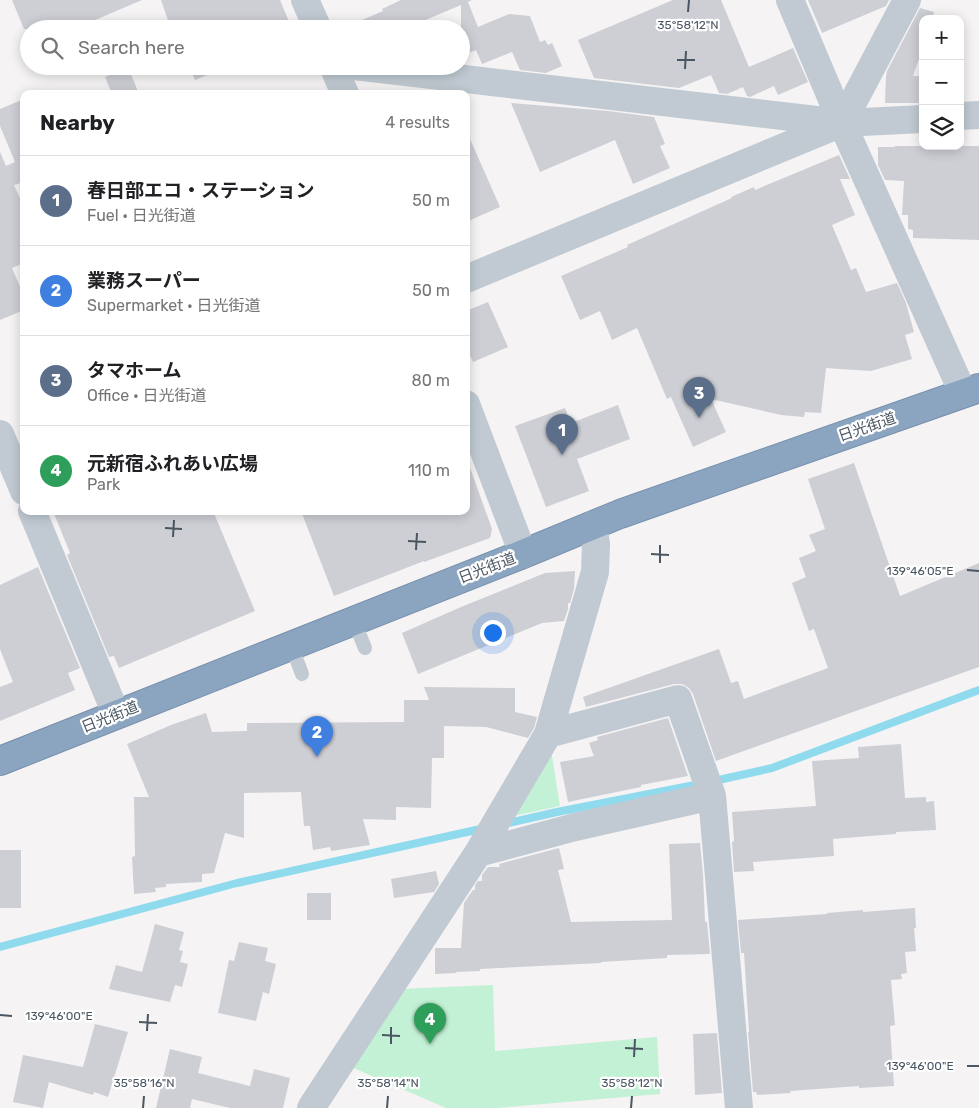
<!DOCTYPE html>
<meta charset="utf-8">
<style>
:root{--surface:#fff;--page:#f2f2f2;--text:#202124;--muted:#757577;--line:#e0e0e0;--accent:#1a73e8}
body{margin:0;font-family:Rubik,"Noto Sans JP",sans-serif;background:var(--page);color:var(--text)}
.controls{position:absolute;right:15px;top:15px;display:grid;overflow:hidden;border-radius:10px;box-shadow:0 2px 12px #0003}
.controls button{width:45px;height:45px;display:grid;place-items:center;padding:0;border:0;border-bottom:1px solid var(--line);background:var(--surface);color:var(--text);font:25px sans-serif}
.you{position:absolute;left:492px;top:632px;width:18px;height:18px;margin:-12px;border:4px solid #fff;border-radius:50%;background:#1a73e8;box-shadow:0 0 0 8px #1a73e833}
.badge{display:grid;place-items:center;width:32px;height:32px;border-radius:50%;background:var(--accent);color:#fff;font-size:16px;font-weight:700}
.pin{position:absolute;translate:-50% -41px;filter:drop-shadow(0 1px 2px #0008)}
.pin::after{content:'';position:absolute;top:26px;width:18px;height:15px;background:inherit;clip-path:polygon(0 0,100% 0,50% 100%)}
.list{margin:0;padding:0;list-style:none}
h2{display:flex;justify-content:space-between;align-items:center;height:65px;margin:0;padding:0 20px;font-size:21px}
h2 small{font-size:16px;font-weight:400;color:var(--muted)}
.list li{display:grid;grid-template-columns:32px 1fr auto;gap:15px;align-items:center;box-sizing:border-box;height:90px;padding:0 20px;border-top:1px solid var(--line)}
.list b{display:block;font-size:19px;white-space:nowrap}
.list p{margin:0;font-size:16px;white-space:nowrap;color:var(--muted)}
.list em{font-size:16px;font-style:normal;color:var(--muted)}
.icon{flex:none;width:28px;height:28px;fill:none;stroke:currentColor;stroke-width:2;stroke-linecap:round;stroke-linejoin:round}
.map{position:relative;flex:none;width:979px;height:1108px;overflow:hidden}
.search{position:absolute;background:var(--surface);box-shadow:0 2px 12px #0003;left:20px;top:20px;width:450px;height:55px;display:flex;align-items:center;gap:12px;box-sizing:border-box;padding:0 18px;border-radius:28px;color:var(--muted);font-size:19px}
.panel{position:absolute;background:var(--surface);box-shadow:0 2px 12px #0003;left:20px;top:90px;width:450px;height:425px;border-radius:10px}
.map>svg:first-child{display:block}
</style>
<div class="map">
<svg width="979" height="1108" viewBox="0 0 979 1108">
<rect width="100%" height="100%" fill="#f5f3f3"/>
<path fill="#c3f1d5" d="M550 744 560 806 505 818Z
M493 985 495 1051 657 1037 660 1094 497 1108H446L351 1067 399 989Z"/>
<g fill="none" stroke-linecap="round" stroke-linejoin="round">
<path stroke="#90daee" stroke-width="8" d="M504 824 557 812 705 783 772 768 979 690
M0 947 237 883 485 828"/>
</g>
<path fill="#cdcfd5" d="M12 0H142L74 29H24Z
M161 0H280L292 29H171Z
M401 0H472L468 2 478 27 509 14 530 16 540 42 545 40 548 45 552 43 562 66 546 73 520 70 512 52 482 64 476 50 461 56V5L404 29H341L383 11 382 9Z
M673 0H721L749 67 793 48 808 82 778 95 774 86 750 97 747 96 743 87 727 94 719 93 711 75 679 88 594 78 578 40Z
M808 0H889L886 6 822 33Z
M920 8 934 12 932 19H923V47L913 76H922L921 103H885L886 76 887 71Z
M189 66H224L225 68 195 80Z
M128 67 139 94H112L105 77Z
M24 99V182L14 185 24 207V263L12 268 24 296V310L0 320V152L6 166 15 162 0 126V109Z
M511 103 608 111 654 117 665 144 660 146 670 168 633 184 615 140 540 172Z
M466 130 500 207 466 222Z
M895 146H979V240L913 238V230L908 229V215H902L904 181 885 180 878 165V147H895Z
M839 155 850 179H840L855 215 832 225 851 270 856 268 866 292 897 283 906 303 914 332 905 335 912 359 871 371 826 368 821 413 805 412 804 417 781 415 711 399 726 432 693 447 671 397 667 399 637 328 612 340 600 311 580 320 561 276 628 247 627 245 732 198 731 197 754 187 755 190Z
M488 302 508 347 473 362 466 347V311Z
M618 405 630 439 577 459 589 491 546 507 515 426 565 408 571 423Z
M854 463 900 596 979 563V667L716 761 693 694 689 688 682 684H674L586 707 583 697 719 649 731 683 738 681 744 699 828 668 814 629 809 631 792 583 806 577 799 558 816 551 809 535 825 529 808 479Z
M469 465 492 529 490 538 424 562V561L334 596 301 511H466V466Z
M53 511H213L255 611 119 668 114 656 109 657 67 555 70 553Z
M38 567 80 668 68 673 75 690 0 721V687L13 682 0 649V585Z
M575 571 574 589 570 603H568V609L564 621 542 623 418 674 402 633 461 607 545 573Z
M424 687 515 688V712L537 717 534 728 528 738 486 727 444 726V758H432L431 808 396 807V820L363 819 370 845 331 851 330 847 313 850 310 826H304L301 792 244 793V838L225 833 214 873 202 874V882L166 884V887L155 888 156 892 134 894 132 857 135 856 134 797H149L127 744 171 725 206 713 212 732 247 731V723L404 722V700H429Z
M668 718 688 776 641 785V787L568 802 560 762 594 756 589 743 598 740 597 737Z
M901 744 905 798 926 797V802L934 801 936 830 896 832V834L833 839 834 856 753 862 754 871 734 872 732 842 734 841 732 812 816 806 812 761 859 758 858 747Z
M700 843 703 874 705 922H707L710 954 667 955V958L601 962V963L480 969V971L456 972V973L435 974V948H461L464 903 473 890H475V885L478 881H482V875L488 867H500L499 864 559 848 564 869 558 870 571 922 672 920 669 844Z
M0 850H21V908H0Z
M436 871 439 884 434 892 394 898 391 879Z
M307 893H331V920H307Z
M915 908 916 928H914L916 951 905 952 907 973 901 974 902 979 891 980 895 1025 890 1026 894 1086 859 1088V1086L790 1091 791 1093 757 1095 756 1092H753L748 1032H749L744 953H741L738 920 827 914V913L863 910V912Z
M155 924 184 932 179 950 183 951 180 962 188 964 182 987 175 985 170 1002 109 989 116 965 142 972Z
M239 942 268 948 265 961 276 964 269 994 263 992 256 1021 218 1013 229 960 234 961Z
M95 1024 128 1032 108 1097 94 1092 93 1095 49 1082 43 1108 13 1102 23 1055 83 1067Z
M717 1033 722 1093 695 1095 693 1034Z
M170 1049 202 1057 198 1073 250 1086 254 1069 290 1078 283 1108H230L192 1099 190 1108H156Z"/>
<g fill="none" stroke-linecap="round" stroke-linejoin="round">
<g stroke="#7690ad" stroke-width="30">
<path id="highway" d="M0 761 523 554 620 514 979 388"/>
</g>
<path stroke="#c1cad2" stroke-width="14" d="M354 621 365 648
M291 645 302 674"/>
<path stroke="#c1cad2" stroke-width="28" d="M305 0 318 29
M790 0 842 123 963 393
M333 66 345 94
M354 66 842 123 923 119
M960 116 979 115
M466 279 842 123 907 0
M466 404 523 554
M0 434 24 491
M32 511 116 714
M548 734 678 699 712 796 739 1108
M478 853 575 827 712 796
M311 1108 478 853 548 734 595 572 596 544 593 525"/>
<use href="#highway" stroke="#8ba5c1" stroke-width="28"/>
</g>
<path fill="none" stroke="#4a5661" stroke-width="2" d="M688 12 689 0M677 60H695M685 69 686 51M165 528 182 529M173 537 174 520M408 541 426 542M416 550 417 533M651 554 669 555M660 563V545M967 570 979 571M0 1015 12 1016M139 1022 157 1023M147 1031 148 1014M382 1035 400 1036M391 1044V1027M625 1048 643 1049M634 1057 635 1039M967 1066H979M143 1108 144 1096M387 1108 388 1096M631 1108 632 1096"/>
<g text-anchor="middle" dominant-baseline="central" stroke-width="4.5" stroke-linejoin="round" paint-order="stroke">
<g font-size="15" fill="#4a5661" stroke="#fff">
<text transform="translate(867 427) rotate(-19)">日光街道</text>
<text transform="translate(487 568) rotate(-21)">日光街道</text>
<text transform="translate(110 717) rotate(-22)">日光街道</text>
</g>
</g>
<g font-size="12" text-anchor="middle" fill="#4a5661" stroke="#fff" stroke-width="4.5" stroke-linejoin="round" paint-order="stroke">
<text x="688" y="29">35°58'12"N</text>
<text x="920" y="575">139°46'05"E</text>
<text x="59" y="1020">139°46'00"E</text>
<text x="920" y="1070">139°46'00"E</text>
<text x="144" y="1087">35°58'16"N</text>
<text x="388" y="1087">35°58'14"N</text>
<text x="632" y="1087">35°58'12"N</text>
</g>
</svg>
<div class="controls">
<button>+</button>
<button>−</button>
<button><svg class="icon" aria-label="layers" viewBox="0 0 24 24"><path d="M12 4l9 5-9 5-9-5zM3 14l9 5 9-5"/></svg></button>
</div>
<div class="you"></div>
<div class="pin badge" style="left:562px;top:455px;background:#5c6f8a">1</div>
<div class="pin badge" style="left:317px;top:757px;background:#3f7fe0">2</div>
<div class="pin badge" style="left:699px;top:418px;background:#5c6f8a">3</div>
<div class="pin badge" style="left:430px;top:1044px;background:#2e9e5b">4</div>
<div class="search"><svg class="icon" aria-label="search" viewBox="0 0 24 24"><circle cx="10" cy="10" r="6"/><path d="M15 15l6 6"/></svg>Search here</div>
<section class="panel">
<h2>Nearby<small>4 results</small></h2>
<ul class="list">
<li><span class="badge" style="background:#5c6f8a">1</span><div><b>春日部エコ・ステーション</b><p>Fuel · 日光街道</p></div><em>50 m</em></li>
<li><span class="badge" style="background:#3f7fe0">2</span><div><b>業務スーパー</b><p>Supermarket · 日光街道</p></div><em>50 m</em></li>
<li><span class="badge" style="background:#5c6f8a">3</span><div><b>タマホーム</b><p>Office · 日光街道</p></div><em>80 m</em></li>
<li><span class="badge" style="background:#2e9e5b">4</span><div><b>元新宿ふれあい広場</b><p>Park</p></div><em>110 m</em></li>
</ul>
</section>
</div>
